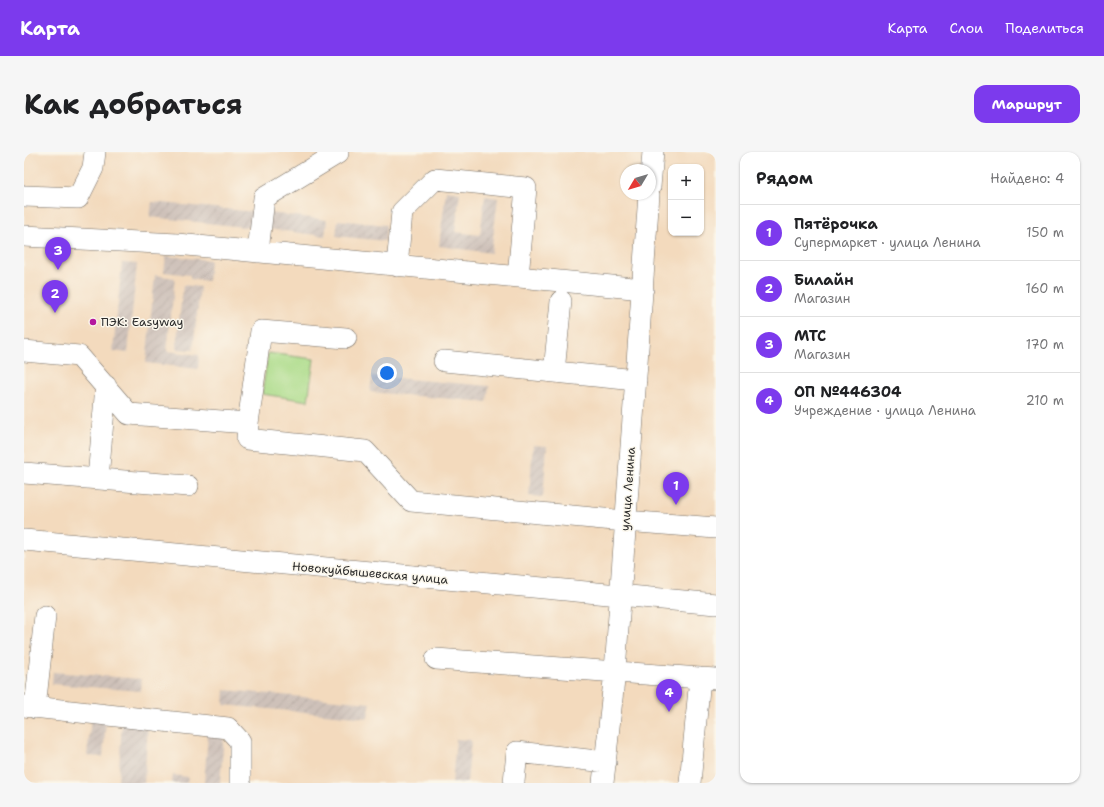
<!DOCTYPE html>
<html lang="ru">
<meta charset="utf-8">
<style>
:root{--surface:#fff;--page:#f6f6f6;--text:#202124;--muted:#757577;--line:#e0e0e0;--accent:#7c3aed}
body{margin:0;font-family:"Shantell Sans",sans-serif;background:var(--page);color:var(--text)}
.controls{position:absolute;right:12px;top:12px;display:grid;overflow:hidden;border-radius:8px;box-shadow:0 1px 3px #0004}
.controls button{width:36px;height:36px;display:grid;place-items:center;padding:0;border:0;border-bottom:1px solid var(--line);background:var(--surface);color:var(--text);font:20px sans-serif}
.compass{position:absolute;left:596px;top:12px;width:36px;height:36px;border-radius:50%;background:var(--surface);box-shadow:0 1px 3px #0004;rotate:232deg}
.you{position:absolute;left:363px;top:221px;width:14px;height:14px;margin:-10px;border:3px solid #fff;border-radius:50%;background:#1a73e8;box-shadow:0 0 0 6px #1a73e833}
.badge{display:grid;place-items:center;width:26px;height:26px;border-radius:50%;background:var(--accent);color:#fff;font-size:13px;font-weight:700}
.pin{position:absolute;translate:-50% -33px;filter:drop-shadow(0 1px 2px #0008)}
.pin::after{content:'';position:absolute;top:21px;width:14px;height:12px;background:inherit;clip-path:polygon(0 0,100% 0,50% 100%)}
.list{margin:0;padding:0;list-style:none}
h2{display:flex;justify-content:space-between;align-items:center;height:52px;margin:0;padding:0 16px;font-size:17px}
h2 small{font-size:13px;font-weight:400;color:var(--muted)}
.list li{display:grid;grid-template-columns:26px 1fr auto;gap:12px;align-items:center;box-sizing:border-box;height:56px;padding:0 16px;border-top:1px solid var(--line)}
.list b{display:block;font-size:15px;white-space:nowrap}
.list p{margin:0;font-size:13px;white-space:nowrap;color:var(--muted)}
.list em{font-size:13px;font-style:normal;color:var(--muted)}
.map{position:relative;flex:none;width:692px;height:631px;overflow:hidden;border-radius:12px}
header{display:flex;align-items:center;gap:24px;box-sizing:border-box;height:56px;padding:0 20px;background:var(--accent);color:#fff}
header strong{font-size:19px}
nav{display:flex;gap:22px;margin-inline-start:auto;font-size:14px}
.intro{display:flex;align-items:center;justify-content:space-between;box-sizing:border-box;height:96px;padding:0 24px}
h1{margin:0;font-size:28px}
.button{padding:10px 18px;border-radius:12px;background:var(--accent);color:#fff;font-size:14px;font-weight:700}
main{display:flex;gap:24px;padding:0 24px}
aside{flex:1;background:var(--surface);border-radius:12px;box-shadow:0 1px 3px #0004}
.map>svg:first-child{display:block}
</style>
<header>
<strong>Карта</strong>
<nav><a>Карта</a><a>Слои</a><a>Поделиться</a></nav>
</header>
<div class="intro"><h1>Как добраться</h1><a class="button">Маршрут</a></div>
<main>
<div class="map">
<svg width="692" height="631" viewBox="0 0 692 631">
<defs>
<pattern id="industrial-furrows" width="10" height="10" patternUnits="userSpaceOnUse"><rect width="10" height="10" fill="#cec1b9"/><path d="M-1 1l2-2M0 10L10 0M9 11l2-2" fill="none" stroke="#b1a69f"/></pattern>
</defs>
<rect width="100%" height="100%" fill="#fbf7ec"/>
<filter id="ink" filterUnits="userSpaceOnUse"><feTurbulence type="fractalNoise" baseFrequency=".025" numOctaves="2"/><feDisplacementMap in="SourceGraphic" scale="8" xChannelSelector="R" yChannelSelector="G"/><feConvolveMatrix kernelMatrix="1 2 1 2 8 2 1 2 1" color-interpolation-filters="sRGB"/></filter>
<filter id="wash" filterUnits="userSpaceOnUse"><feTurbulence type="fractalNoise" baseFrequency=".012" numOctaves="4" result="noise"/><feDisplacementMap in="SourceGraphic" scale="16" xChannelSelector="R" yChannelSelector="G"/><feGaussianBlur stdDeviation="0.9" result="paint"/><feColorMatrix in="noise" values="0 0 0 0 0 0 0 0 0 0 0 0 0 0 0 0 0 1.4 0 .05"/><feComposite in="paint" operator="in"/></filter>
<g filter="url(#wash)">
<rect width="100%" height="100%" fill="#f3dabd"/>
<path fill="url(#industrial-furrows)" d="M422 39 436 41 431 80 456 83 461 44 474 46 467 101 415 94Z
M128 50 232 60 230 76 126 65Z
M246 61 303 68 301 84 244 77Z
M314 68 362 73 361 89 312 84Z
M142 104 186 108 184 129 166 127V123L140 120Z
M98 111 113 112 104 201 89 199Z
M131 123 151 126 143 199 175 203 174 217 122 211Z
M159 133 176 135 169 198 152 197Z
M348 224 465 234 463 250 346 240Z
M509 293 523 294 519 345 505 344Z
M29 520 117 527 116 539 28 532Z
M201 538 346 551 344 566 200 553Z
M67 566 82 567 79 605 63 604Z
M98 571 124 573 120 631H94Z
M184 583 200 585 196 631H180Z
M432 587 447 588 443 631H428Z
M149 623 164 625 163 631H148Z"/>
<path fill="#abdb88" stroke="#6b835a" d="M244 201 290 207 284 249 238 242Z"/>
</g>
<g filter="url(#ink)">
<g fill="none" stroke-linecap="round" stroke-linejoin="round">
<g stroke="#71685e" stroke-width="22">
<path id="minor" d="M626 35 629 0
M0 44 54 46 69 16 71 0
M0 84 153 92 619 137
M234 100 240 46 314 1V0
M373 114 378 60 411 27 502 36 494 125
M0 199 55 204 105 262 224 271 237 179 322 186
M420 209 612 228
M530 220 537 149
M224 271 223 287 341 299 387 349 601 369 692 376
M0 321 164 334
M74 327 82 234
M0 388 692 452
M412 507 676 526
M0 554 204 576 216 589V631
M11 556 21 464
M490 630 493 600 582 610
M579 631 591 519 625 42
M666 631 676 526 692 527"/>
</g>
<use href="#minor" stroke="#fff" stroke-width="21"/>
</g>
</g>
<circle fill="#b5179e" stroke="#fbf7ec" stroke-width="1.5" cx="69" cy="170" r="4"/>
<g text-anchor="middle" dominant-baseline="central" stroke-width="3" stroke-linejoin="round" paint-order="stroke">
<g font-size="12" fill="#2b2b2b" stroke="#fbf7ec" text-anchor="start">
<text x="77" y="170">ПЭК: Easyway</text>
</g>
<g font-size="12" fill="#2b2b2b" stroke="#fbf7ec">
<text transform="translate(604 337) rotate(-86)">улица Ленина</text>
<text transform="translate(346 421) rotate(5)">Новокуйбышевская улица</text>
</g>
</g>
</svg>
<div class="controls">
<button>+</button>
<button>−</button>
</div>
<svg class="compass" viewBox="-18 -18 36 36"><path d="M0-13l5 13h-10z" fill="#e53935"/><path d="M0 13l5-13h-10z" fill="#757577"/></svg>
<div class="you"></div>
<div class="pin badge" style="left:652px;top:353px">1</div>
<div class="pin badge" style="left:31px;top:161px">2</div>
<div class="pin badge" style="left:34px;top:118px">3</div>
<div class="pin badge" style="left:645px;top:560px">4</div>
</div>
<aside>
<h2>Рядом<small>Найдено: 4</small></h2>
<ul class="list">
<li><span class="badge">1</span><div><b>Пятёрочка</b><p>Супермаркет · улица Ленина</p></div><em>150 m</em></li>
<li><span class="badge">2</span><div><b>Билайн</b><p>Магазин</p></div><em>160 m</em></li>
<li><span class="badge">3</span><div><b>МТС</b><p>Магазин</p></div><em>170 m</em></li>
<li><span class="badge">4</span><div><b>ОП №446304</b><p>Учреждение · улица Ленина</p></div><em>210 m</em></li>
</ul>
</aside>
</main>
